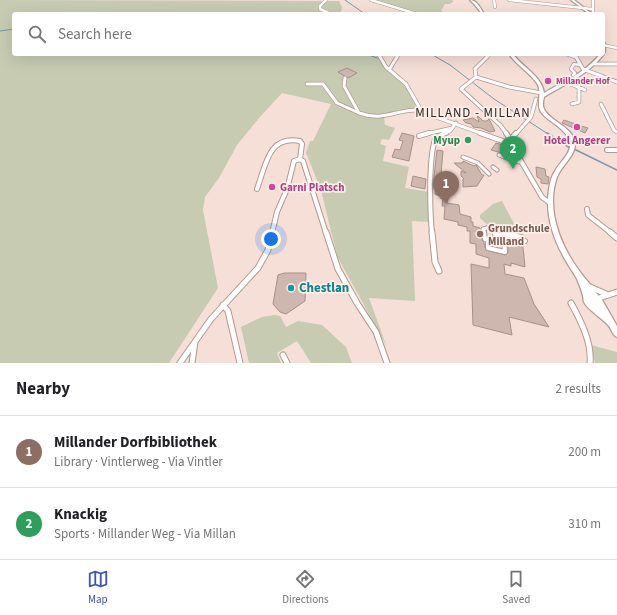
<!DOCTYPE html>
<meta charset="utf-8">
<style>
:root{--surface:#fff;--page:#f2f2f2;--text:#202124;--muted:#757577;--line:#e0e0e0;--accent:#4152c6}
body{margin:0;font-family:"Source Sans 3",sans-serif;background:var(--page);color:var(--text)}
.you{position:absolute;left:271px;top:239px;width:14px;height:14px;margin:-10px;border:3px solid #fff;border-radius:50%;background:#1a73e8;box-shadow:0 0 0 6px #1a73e833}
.badge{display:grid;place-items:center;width:26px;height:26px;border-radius:50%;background:var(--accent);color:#fff;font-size:13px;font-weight:700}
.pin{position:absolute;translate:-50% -33px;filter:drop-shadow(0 1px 2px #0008)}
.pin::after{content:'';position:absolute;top:21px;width:14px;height:12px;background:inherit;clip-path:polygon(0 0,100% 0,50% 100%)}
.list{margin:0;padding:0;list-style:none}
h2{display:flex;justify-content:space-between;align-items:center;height:52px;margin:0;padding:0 16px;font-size:17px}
h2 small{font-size:13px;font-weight:400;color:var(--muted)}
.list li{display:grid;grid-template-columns:26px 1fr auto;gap:12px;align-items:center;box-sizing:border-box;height:72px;padding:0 16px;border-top:1px solid var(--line)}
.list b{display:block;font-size:15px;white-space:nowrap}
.list p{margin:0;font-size:13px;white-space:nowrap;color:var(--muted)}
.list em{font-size:13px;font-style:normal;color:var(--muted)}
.icon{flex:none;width:22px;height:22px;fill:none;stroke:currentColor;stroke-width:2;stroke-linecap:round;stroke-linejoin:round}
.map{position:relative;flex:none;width:617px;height:363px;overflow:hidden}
.search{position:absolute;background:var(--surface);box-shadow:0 4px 16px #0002;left:12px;right:12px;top:12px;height:44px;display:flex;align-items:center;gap:10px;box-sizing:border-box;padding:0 14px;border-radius:4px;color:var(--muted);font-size:15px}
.sheet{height:196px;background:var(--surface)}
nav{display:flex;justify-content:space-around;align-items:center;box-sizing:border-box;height:56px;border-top:1px solid var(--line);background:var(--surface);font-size:11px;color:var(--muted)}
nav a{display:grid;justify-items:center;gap:2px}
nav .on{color:var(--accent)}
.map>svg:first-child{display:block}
</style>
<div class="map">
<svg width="617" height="363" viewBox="0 0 617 363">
<rect width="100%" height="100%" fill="#f6dfd7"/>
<path fill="#c6cbb2" d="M0 0 339 1 342 7 341 12 343 14H14V54H375L406 86 417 108 408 109 384 117 385 125 395 128 389 140 382 139 380 144 386 146 383 161 409 167 405 188 429 192 430 222 412 221 415 301 369 298 386 345 337 256 321 190 306 153 310 141H313L331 104 282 93 259 118 237 145 219 178 205 197 203 210 218 288 169 363H0Z
M374 0H452L454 1 450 4H445L441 11 448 14H421Z
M502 201 521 237 490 227 480 218V215L493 204Z
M275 315 280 316 286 327 298 321 322 325 346 347 352 363H311L297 341 277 353 281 363H249L241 327 262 317Z
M591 345 617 352V363H595Z"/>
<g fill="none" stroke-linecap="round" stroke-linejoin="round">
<path stroke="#7997ae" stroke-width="1" d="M345 0 365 14
M0 31 14 29
M366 54 377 58
M431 54 450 65 494 99 548 134"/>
<path stroke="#7997ae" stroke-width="1.5" d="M547 133 570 148
M574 149 617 170"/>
</g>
<path fill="#ceb7af" stroke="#a69189" d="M347 68 357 73 348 78 338 72Z
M477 115 483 121H487L489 119 495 131 490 132 481 128 473 127 471 124 466 123 463 120 473 118 479 122Z
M564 120 578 125 588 128 585 133 562 123Z
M402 133 414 136 409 161 392 157 395 149 400 150 403 141 399 140Z
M496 143 506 146 505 148 508 149 505 154 491 150Z
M437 150 443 151 441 175 449 176 447 203 459 205 460 214 471 217V222H473V226L480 228 482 239 484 243 486 250 505 255 508 253V244L523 247 525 267 511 263V266L504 264 505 274 524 278 534 304 549 327 509 317 512 335 473 325 471 264 489 268V258L476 254V244L470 243V231H467V227L458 225V222L444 219 445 206H442L443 199 440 198V196L435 194 436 183 434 182V176Z
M463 161 474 166 476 165 482 175H484L477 186 463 187V179H464L461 176V171L466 173 454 163H463Z
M536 167 545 169 546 176 549 177 548 184 541 183V179L537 177Z
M413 176 426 179 425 189 411 186Z
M284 273H306L305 301 286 314 280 312 273 304 278 275Z"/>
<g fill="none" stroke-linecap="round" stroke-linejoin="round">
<g stroke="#b09a92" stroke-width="4">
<path id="pedestrian-far2" d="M573 75 575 73 571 69 574 64 580 65"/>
</g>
<g stroke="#b09a92" stroke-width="5">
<path id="pedestrian-far1" d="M499 155 519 162
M463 157 478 163 489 174
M493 167 497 170
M484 233 483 229 490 227 506 233"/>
</g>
<g stroke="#b09a92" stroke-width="6">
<path id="pedestrian" d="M484 232 485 239 488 240V248L505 252 504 240 522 244 521 237 502 232
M495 234 525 241"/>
</g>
<g stroke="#b09a92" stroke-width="3.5">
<path id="minor-far3" d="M326 0 320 6V9L331 14
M371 0 417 14
M494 0 495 7
M509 0 592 9
M593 0V14
M603 45 617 48
M378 54 381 58
M566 54 575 57
M574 54 577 58
M396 58 399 54
M486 58 490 54"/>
</g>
<g stroke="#b09a92" stroke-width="4.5">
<path id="minor-far2" d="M380 57 386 67 406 84 422 112 483 134
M487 57 475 69 476 77 461 89 500 125 507 134
M576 57 583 69 617 82
M595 64H617
M389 70 397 57
M476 77 509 87 542 93
M345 78 344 86 359 113C385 122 395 109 420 110
M566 82 585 90
M307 84H323L337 103 359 113
M572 104 579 102V87
M601 104 614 130 617 132
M426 134 452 128
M442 134 450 131 456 123
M516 134 531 117 536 99"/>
</g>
<g stroke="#b09a92" stroke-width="6">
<path id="minor-far1" d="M480 133 511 144 542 197 551 204
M506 133 510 139
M419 136 429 133
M510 140 516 133
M607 150H617
M257 189C266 165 268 135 300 141L302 144 300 159
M587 209 588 215 611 233
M272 233 277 212 287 189 294 161 300 159 303 161 326 233
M432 233C430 213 428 155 436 137L446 133"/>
</g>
<g stroke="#b09a92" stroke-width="7">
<path id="minor" d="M326 232 338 269 357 303 376 332 387 363
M432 232 435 262 439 271
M610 232 617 238
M590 287 606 294
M596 299 617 292
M571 303C581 321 592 343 590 363
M223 305 228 311 240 363
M283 355 287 363
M180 363 211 319 258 268 268 250 272 232
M192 363 195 342"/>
</g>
<g stroke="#b09a92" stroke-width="2.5">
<path id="tertiary" d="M470 0C477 0 481 9 484 14H482L475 5Z
M571 0H574L592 14H589Z
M603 42 605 43V52L603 53Z
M603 53 604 54C588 75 565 84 544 97 543 101 542 105 544 109 550 122 575 127 575 145 575 156 561 166 557 177 544 214 565 256 589 283 593 288 596 294 601 298L617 326V337C612 335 612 329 608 325 603 319 587 309 584 302 583 300 584 299 583 296 582 291 579 284 577 279 574 273 569 267 566 261 553 239 545 215 549 189 550 183 551 177 555 171 559 163 572 153 570 143 567 128 549 123 541 112 536 104 542 94 538 85 531 73 517 66 509 54H513C522 67 542 76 544 93 564 81 585 73 600 54H603Z"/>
</g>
<use href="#pedestrian-far2" stroke="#fff" stroke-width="2.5"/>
<use href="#pedestrian-far1" stroke="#fff" stroke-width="3"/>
<use href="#pedestrian" stroke="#fff" stroke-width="4"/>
<use href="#minor-far3" stroke="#fff" stroke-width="2.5"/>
<use href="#minor-far2" stroke="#fff" stroke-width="3"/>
<use href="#minor-far1" stroke="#fff" stroke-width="4"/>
<use href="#minor" stroke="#fff" stroke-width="5"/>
<use href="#tertiary" fill="#fff" fill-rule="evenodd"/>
</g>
<g fill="#d1479c" stroke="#fdefea" stroke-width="1.5">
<circle cx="548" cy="81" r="4"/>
<circle cx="577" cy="127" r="4"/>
<circle cx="272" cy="187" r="4"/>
</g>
<circle fill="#2e9e5b" stroke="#fdefea" stroke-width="1.5" cx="468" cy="140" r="4"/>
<circle fill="#8d6e63" stroke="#fdefea" stroke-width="1.5" cx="480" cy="234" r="4"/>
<circle fill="#0f9aa8" stroke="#fdefea" stroke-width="1.5" cx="291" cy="288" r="4"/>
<g text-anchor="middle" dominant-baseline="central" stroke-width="3.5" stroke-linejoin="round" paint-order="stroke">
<g font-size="9" font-weight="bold" fill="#b23c85" stroke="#fdefea" text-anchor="start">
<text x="556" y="81">Millander Hof</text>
</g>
<g font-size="11" font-weight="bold" fill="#27864d" stroke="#fdefea" text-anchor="end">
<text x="460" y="140">Myup</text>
</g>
<g font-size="11" font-weight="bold" fill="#b23c85" stroke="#fdefea">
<text x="577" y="140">Hotel Angerer</text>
<text x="280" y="187" text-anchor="start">Garni Platsch</text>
</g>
<g font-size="11" font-weight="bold" fill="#785e54" stroke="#fdefea" text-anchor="start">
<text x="488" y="228">Grundschule<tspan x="488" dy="13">Milland</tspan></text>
</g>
<g font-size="13" letter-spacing="1" fill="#302724" stroke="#fdefea">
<text x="473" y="113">MILLAND - MILLAN</text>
</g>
<g font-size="13" font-weight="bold" fill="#0d838f" stroke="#fdefea" text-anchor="start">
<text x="299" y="288">Chestlan</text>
</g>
</g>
</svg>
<div class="you"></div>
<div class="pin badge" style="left:446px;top:204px;background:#8d6e63">1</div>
<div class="pin badge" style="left:513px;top:169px;background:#2e9e5b">2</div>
<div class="search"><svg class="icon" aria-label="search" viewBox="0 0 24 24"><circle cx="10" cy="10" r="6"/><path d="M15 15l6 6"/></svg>Search here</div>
</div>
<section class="sheet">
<h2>Nearby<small>2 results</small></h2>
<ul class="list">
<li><span class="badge" style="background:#8d6e63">1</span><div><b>Millander Dorfbibliothek</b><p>Library · Vintlerweg - Via Vintler</p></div><em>200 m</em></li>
<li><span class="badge" style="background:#2e9e5b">2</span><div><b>Knackig</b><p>Sports · Millander Weg - Via Millan</p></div><em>310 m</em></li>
</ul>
</section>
<nav>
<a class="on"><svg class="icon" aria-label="map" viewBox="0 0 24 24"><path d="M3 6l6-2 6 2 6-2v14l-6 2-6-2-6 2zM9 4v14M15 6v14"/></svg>Map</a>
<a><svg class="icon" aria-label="directions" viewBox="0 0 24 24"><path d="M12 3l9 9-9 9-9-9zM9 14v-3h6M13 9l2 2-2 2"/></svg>Directions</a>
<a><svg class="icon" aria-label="saved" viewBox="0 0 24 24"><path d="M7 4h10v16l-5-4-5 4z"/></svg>Saved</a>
</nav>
